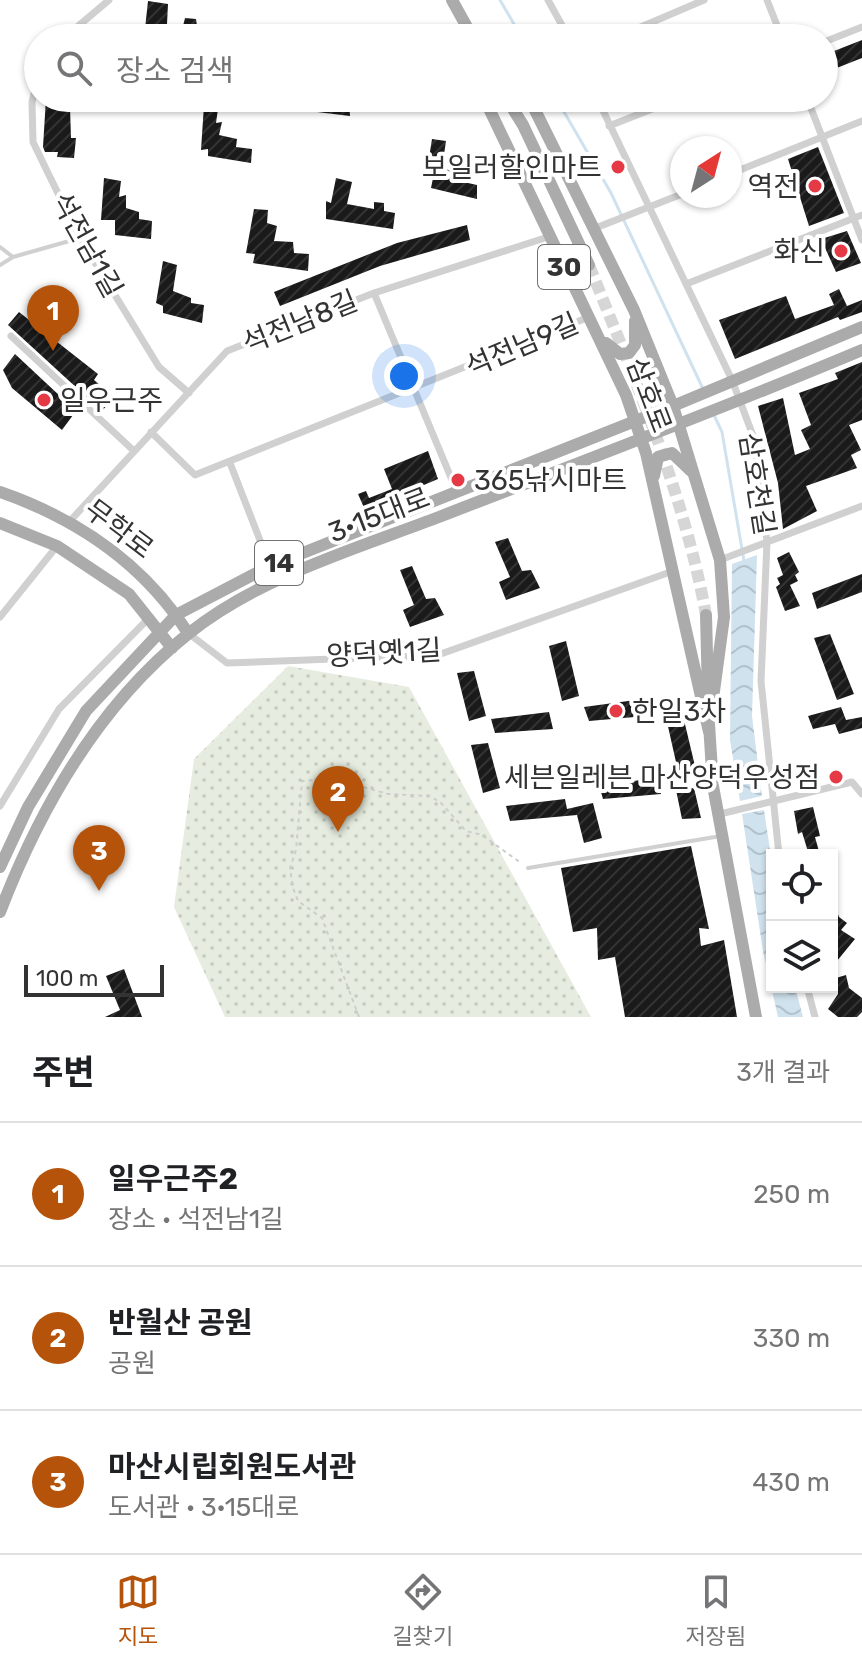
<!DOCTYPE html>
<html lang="ko">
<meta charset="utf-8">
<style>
:root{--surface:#fff;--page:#f2f2f2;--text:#202124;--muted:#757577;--line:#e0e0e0;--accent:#b45309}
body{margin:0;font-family:Rubik,"Noto Sans KR",sans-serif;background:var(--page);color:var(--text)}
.controls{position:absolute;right:24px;bottom:24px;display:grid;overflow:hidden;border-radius:0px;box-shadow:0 2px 6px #0004}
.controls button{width:72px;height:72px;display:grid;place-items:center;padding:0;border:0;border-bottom:2px solid var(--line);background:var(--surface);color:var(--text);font:40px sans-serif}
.compass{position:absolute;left:670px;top:136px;width:72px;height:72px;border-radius:50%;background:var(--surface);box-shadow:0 2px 6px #0004;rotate:36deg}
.scale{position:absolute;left:24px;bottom:20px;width:140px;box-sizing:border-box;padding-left:8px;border:4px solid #333;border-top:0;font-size:22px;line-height:28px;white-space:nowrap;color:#333;-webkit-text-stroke:6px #fff;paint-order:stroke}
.you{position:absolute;left:404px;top:376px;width:28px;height:28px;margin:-20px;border:6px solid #fff;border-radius:50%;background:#1a73e8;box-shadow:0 0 0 12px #1a73e833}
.badge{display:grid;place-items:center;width:52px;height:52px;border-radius:50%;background:var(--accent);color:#fff;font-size:26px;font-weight:700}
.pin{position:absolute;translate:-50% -66px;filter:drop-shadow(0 2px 4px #0008)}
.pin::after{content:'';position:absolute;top:42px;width:28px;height:24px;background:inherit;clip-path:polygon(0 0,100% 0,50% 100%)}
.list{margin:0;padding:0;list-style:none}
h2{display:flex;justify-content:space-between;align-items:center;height:104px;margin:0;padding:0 32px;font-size:34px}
h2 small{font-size:26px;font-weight:400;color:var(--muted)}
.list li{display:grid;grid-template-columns:52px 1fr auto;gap:24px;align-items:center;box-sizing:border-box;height:144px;padding:0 32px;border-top:2px solid var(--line)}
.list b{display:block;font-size:30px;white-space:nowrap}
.list p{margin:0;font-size:26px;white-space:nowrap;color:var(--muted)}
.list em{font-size:26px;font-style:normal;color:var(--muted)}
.icon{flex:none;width:44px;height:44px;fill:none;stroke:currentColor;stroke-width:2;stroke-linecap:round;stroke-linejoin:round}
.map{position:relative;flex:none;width:862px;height:1017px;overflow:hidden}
.search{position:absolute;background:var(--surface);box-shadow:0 2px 6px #0004;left:24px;right:24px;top:24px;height:88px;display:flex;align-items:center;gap:20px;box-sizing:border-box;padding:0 28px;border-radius:44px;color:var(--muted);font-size:30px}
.sheet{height:536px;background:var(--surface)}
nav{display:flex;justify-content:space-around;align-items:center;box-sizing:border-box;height:112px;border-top:2px solid var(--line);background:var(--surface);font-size:22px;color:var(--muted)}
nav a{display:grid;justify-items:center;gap:4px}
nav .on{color:var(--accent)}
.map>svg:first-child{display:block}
</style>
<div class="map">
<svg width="862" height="1017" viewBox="0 0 862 1017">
<defs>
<pattern id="park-dots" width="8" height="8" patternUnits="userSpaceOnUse" patternTransform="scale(2)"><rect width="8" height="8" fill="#e6ecdf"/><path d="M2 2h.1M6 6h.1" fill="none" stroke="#c6cbc0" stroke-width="1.8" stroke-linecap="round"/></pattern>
<pattern id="water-waves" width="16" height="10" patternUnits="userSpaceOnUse" patternTransform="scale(2)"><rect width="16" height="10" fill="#cfe2ee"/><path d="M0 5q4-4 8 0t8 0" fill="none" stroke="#b2c2cd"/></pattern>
<pattern id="building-hatch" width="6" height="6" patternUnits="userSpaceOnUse" patternTransform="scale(2)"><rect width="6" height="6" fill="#1a1a1a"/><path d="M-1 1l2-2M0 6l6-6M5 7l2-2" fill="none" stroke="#333"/></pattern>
</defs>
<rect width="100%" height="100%" fill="#fff"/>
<path fill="url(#park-dots)" d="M288 666 409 687 591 1017H225L174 907 194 759Z"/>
<path fill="url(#water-waves)" d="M757 555 752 716 762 796 740 801 730 740 732 564Z
M764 810 772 863V987H795L803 1017H778L763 951 742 814Z"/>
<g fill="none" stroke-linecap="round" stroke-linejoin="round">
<path stroke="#cfe2ee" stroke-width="3" d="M500 0 522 38
M556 98 611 193 704 391
M713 413 722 432 744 561"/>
</g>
<path fill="url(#building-hatch)" d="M148 1 168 4 167 24 183 26 185 18 196 19 197 26 202 27 203 38H144Z
M385 25 386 38H368V26Z
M862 40V58L824 73V55Z
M46 98H64L63 106 70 107 71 138H76L74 158 57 157 58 152H45L43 147Z
M276 98 349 99 350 116 276 107Z
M204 105 218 109 216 123 222 122 219 135 237 139 236 147 252 149 251 163 208 156V149L201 150Z
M432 139 446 141 442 168 461 174 459 181 477 185V199L431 188 433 178 426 177Z
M818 147 844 213 809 226 788 159Z
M104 178 121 181 119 197 126 195V208L139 212V219L152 221 151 239 115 235V220H101Z
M336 178 352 182 347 204 374 209V202L384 203V211L395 213 393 229 326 219V201L331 203Z
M254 209 268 210 267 223 277 226 274 241 293 242 294 253 309 254 308 271 253 263 255 254 246 253Z
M467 225 470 240 380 266 280 306 274 292 397 243Z
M847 231 861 263 836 272 821 239Z
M163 261 177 265 173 291 191 298V303L204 305 202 323 163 313V306L156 303Z
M839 289 847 306 862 300V312L840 320 838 317 735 359 719 320 786 296 795 319 834 305 829 294Z
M19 312 98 374 94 380 114 397 102 411 8 325Z
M15 354 76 411 62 430 12 388 3 370Z
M862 362V420L849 425 861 450 851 455 857 468 806 486 817 511 783 529 778 483 758 406 783 398 795 455 810 449 801 430 811 425 799 393 838 379 835 373Z
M428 451 438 479 365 510 358 494 366 491 369 498 392 489 384 469Z
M508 538 522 571 531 570 540 588 506 600 499 582 510 577 495 542Z
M789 552 799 572 795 575 798 581 790 585 800 606 785 611 776 587 780 584 777 578 783 575 777 558Z
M412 566 426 599 435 598 444 615 410 627 403 610 414 605 400 570Z
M862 574V592L817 609 812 593Z
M830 634 854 694 837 700 814 638Z
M566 641 579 696 562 701 549 646Z
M474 671 486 716 469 721 457 673Z
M643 699 646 716 589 721 584 707Z
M841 707 846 720 862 717V728L839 734 835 724 813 729 808 716Z
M549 712 553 729 495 733 491 719Z
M684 720 695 766 678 771 667 722Z
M488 743 500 788 483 793 471 745Z
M658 778 661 794 603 799 599 785Z
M694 788 701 818 682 819 676 790Z
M565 799 567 809 593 803 602 838 584 843 577 815 510 821 506 806Z
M813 807 820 836 815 837 820 855H809L802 832 798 834 794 811Z
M691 846 709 929 699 928 701 946 724 940 737 1017H625L615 957 598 960 597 928 573 932 561 868Z
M833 901 839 917 847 923 841 930 855 939 832 967Z
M124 969 142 1017H105L120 1010 106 976Z
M846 975 849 988 862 998V1012L857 1017H838L828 1009 838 994 836 978Z"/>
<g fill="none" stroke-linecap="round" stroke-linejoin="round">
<path stroke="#d6d6d6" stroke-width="12" stroke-dasharray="12 6" stroke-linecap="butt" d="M589 265C635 380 684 493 706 615"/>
<path stroke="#cdcdcd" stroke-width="2" stroke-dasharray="4 4" stroke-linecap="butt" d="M359 1017 322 918 298 901 293 888 290 868 296 850 302 781 335 779 388 794 430 796 441 803 466 831 482 835 521 863"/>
<path stroke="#d0d0d0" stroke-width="4" d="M0 247 13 257
M0 265 13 257 80 238
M528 868 721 836"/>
<path stroke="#d0d0d0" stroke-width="7" d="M548 0 569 38
M767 0 782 38
M64 38 109 0
M615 38 704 0
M824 42 862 27
M38 78 32 102 33 142 48 173 80 238 159 367 189 393
M597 98 732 380 755 441 767 542 761 681 779 855
M807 98 862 240
M609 126 680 98
M730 174 862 121
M593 229 682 194
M686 284 862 215
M374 293 457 492
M11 336 134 451
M151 432 195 475 589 317
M230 463 270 566
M70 521 227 351 374 293 548 237
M720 560 862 506
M0 617 57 546
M188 633 227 663 438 655 673 571
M0 806 59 709 148 619
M720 814 852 782 862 794
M807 987 815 1017"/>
<path stroke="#ababab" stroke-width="12" d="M452 0 473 38
M484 98 626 395 646 453 709 732
M506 98 523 125 589 265
M529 98 634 310 673 406 720 560 724 617 710 721
M606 343 620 354 629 353 635 345V321
M654 476 658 457 672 453 691 471
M0 492C78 519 143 563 188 633
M0 523 57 546 129 594 172 648
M706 615 708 694
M709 724 713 786 756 1017
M0 867 28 807 86 711 176 615 270 566 673 406 862 327
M0 912C40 808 100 704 188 634 259 577 355 549 439 517 580 462 722 409 862 350"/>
</g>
<g fill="#e63946" stroke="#fff" stroke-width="3">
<circle cx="618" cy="167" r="8"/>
<circle cx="815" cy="186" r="8"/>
<circle cx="841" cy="251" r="8"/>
<circle cx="44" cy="400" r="8"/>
<circle cx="458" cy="480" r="8"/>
<circle cx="616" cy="711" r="8"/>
<circle cx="836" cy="777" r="8"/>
</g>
<g text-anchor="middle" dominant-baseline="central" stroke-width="8" stroke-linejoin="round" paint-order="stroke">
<g fill="#fff" stroke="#707070" stroke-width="2">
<rect x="538" y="245" width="52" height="44" rx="6"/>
<rect x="255" y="541" width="48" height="44" rx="6"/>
</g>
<g font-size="26" font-weight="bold" fill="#333">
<text x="564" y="267">30</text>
<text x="279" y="563">14</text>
</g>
<g font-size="28" fill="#333" stroke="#fff" text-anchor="end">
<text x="602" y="167">보일러할인마트</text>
<text x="799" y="186">역전</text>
<text x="825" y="251">화신</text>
<text x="60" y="400" text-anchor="start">일우근주</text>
<text x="474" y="480" text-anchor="start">365낚시마트</text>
<text x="632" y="711" text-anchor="start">한일3차</text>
<text x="820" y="777">세븐일레븐 마산양덕우성점</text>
</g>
<g font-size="28" fill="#333" stroke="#fff">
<text transform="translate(87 245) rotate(61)">석전남1길</text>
<text transform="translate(300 322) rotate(-22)">석전남8길</text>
<text transform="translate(522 345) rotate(-23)">석전남9길</text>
<text transform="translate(649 395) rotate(69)">삼호로</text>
<text transform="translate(757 484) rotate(81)">삼호천길</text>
<text transform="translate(379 515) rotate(-21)">3·15대로</text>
<text transform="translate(119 529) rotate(37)">무학로</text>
<text transform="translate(384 653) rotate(-3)">양덕옛1길</text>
</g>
</g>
</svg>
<div class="controls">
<button><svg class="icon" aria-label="locate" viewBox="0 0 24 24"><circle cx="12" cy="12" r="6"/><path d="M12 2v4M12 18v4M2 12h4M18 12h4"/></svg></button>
<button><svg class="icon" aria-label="layers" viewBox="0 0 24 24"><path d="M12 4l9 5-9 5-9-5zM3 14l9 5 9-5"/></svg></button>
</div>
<svg class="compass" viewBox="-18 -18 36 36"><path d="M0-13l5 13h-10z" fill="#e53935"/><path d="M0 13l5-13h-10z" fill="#757577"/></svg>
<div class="scale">100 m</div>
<div class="you"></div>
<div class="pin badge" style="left:53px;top:351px">1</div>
<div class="pin badge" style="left:338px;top:832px">2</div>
<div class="pin badge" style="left:99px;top:891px">3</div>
<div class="search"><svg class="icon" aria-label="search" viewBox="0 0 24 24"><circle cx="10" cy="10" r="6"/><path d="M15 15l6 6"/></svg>장소 검색</div>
</div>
<section class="sheet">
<h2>주변<small>3개 결과</small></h2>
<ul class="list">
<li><span class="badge">1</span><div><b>일우근주2</b><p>장소 · 석전남1길</p></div><em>250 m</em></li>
<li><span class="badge">2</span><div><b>반월산 공원</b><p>공원</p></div><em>330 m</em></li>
<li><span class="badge">3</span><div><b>마산시립회원도서관</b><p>도서관 · 3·15대로</p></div><em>430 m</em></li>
</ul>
</section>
<nav>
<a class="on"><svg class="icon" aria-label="map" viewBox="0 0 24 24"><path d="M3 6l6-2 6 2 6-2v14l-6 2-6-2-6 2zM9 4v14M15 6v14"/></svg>지도</a>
<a><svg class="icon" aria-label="directions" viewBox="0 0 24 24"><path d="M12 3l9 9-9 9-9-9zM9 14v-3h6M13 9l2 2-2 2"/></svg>길찾기</a>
<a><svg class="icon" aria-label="saved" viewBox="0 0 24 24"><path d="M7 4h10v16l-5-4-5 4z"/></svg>저장됨</a>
</nav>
